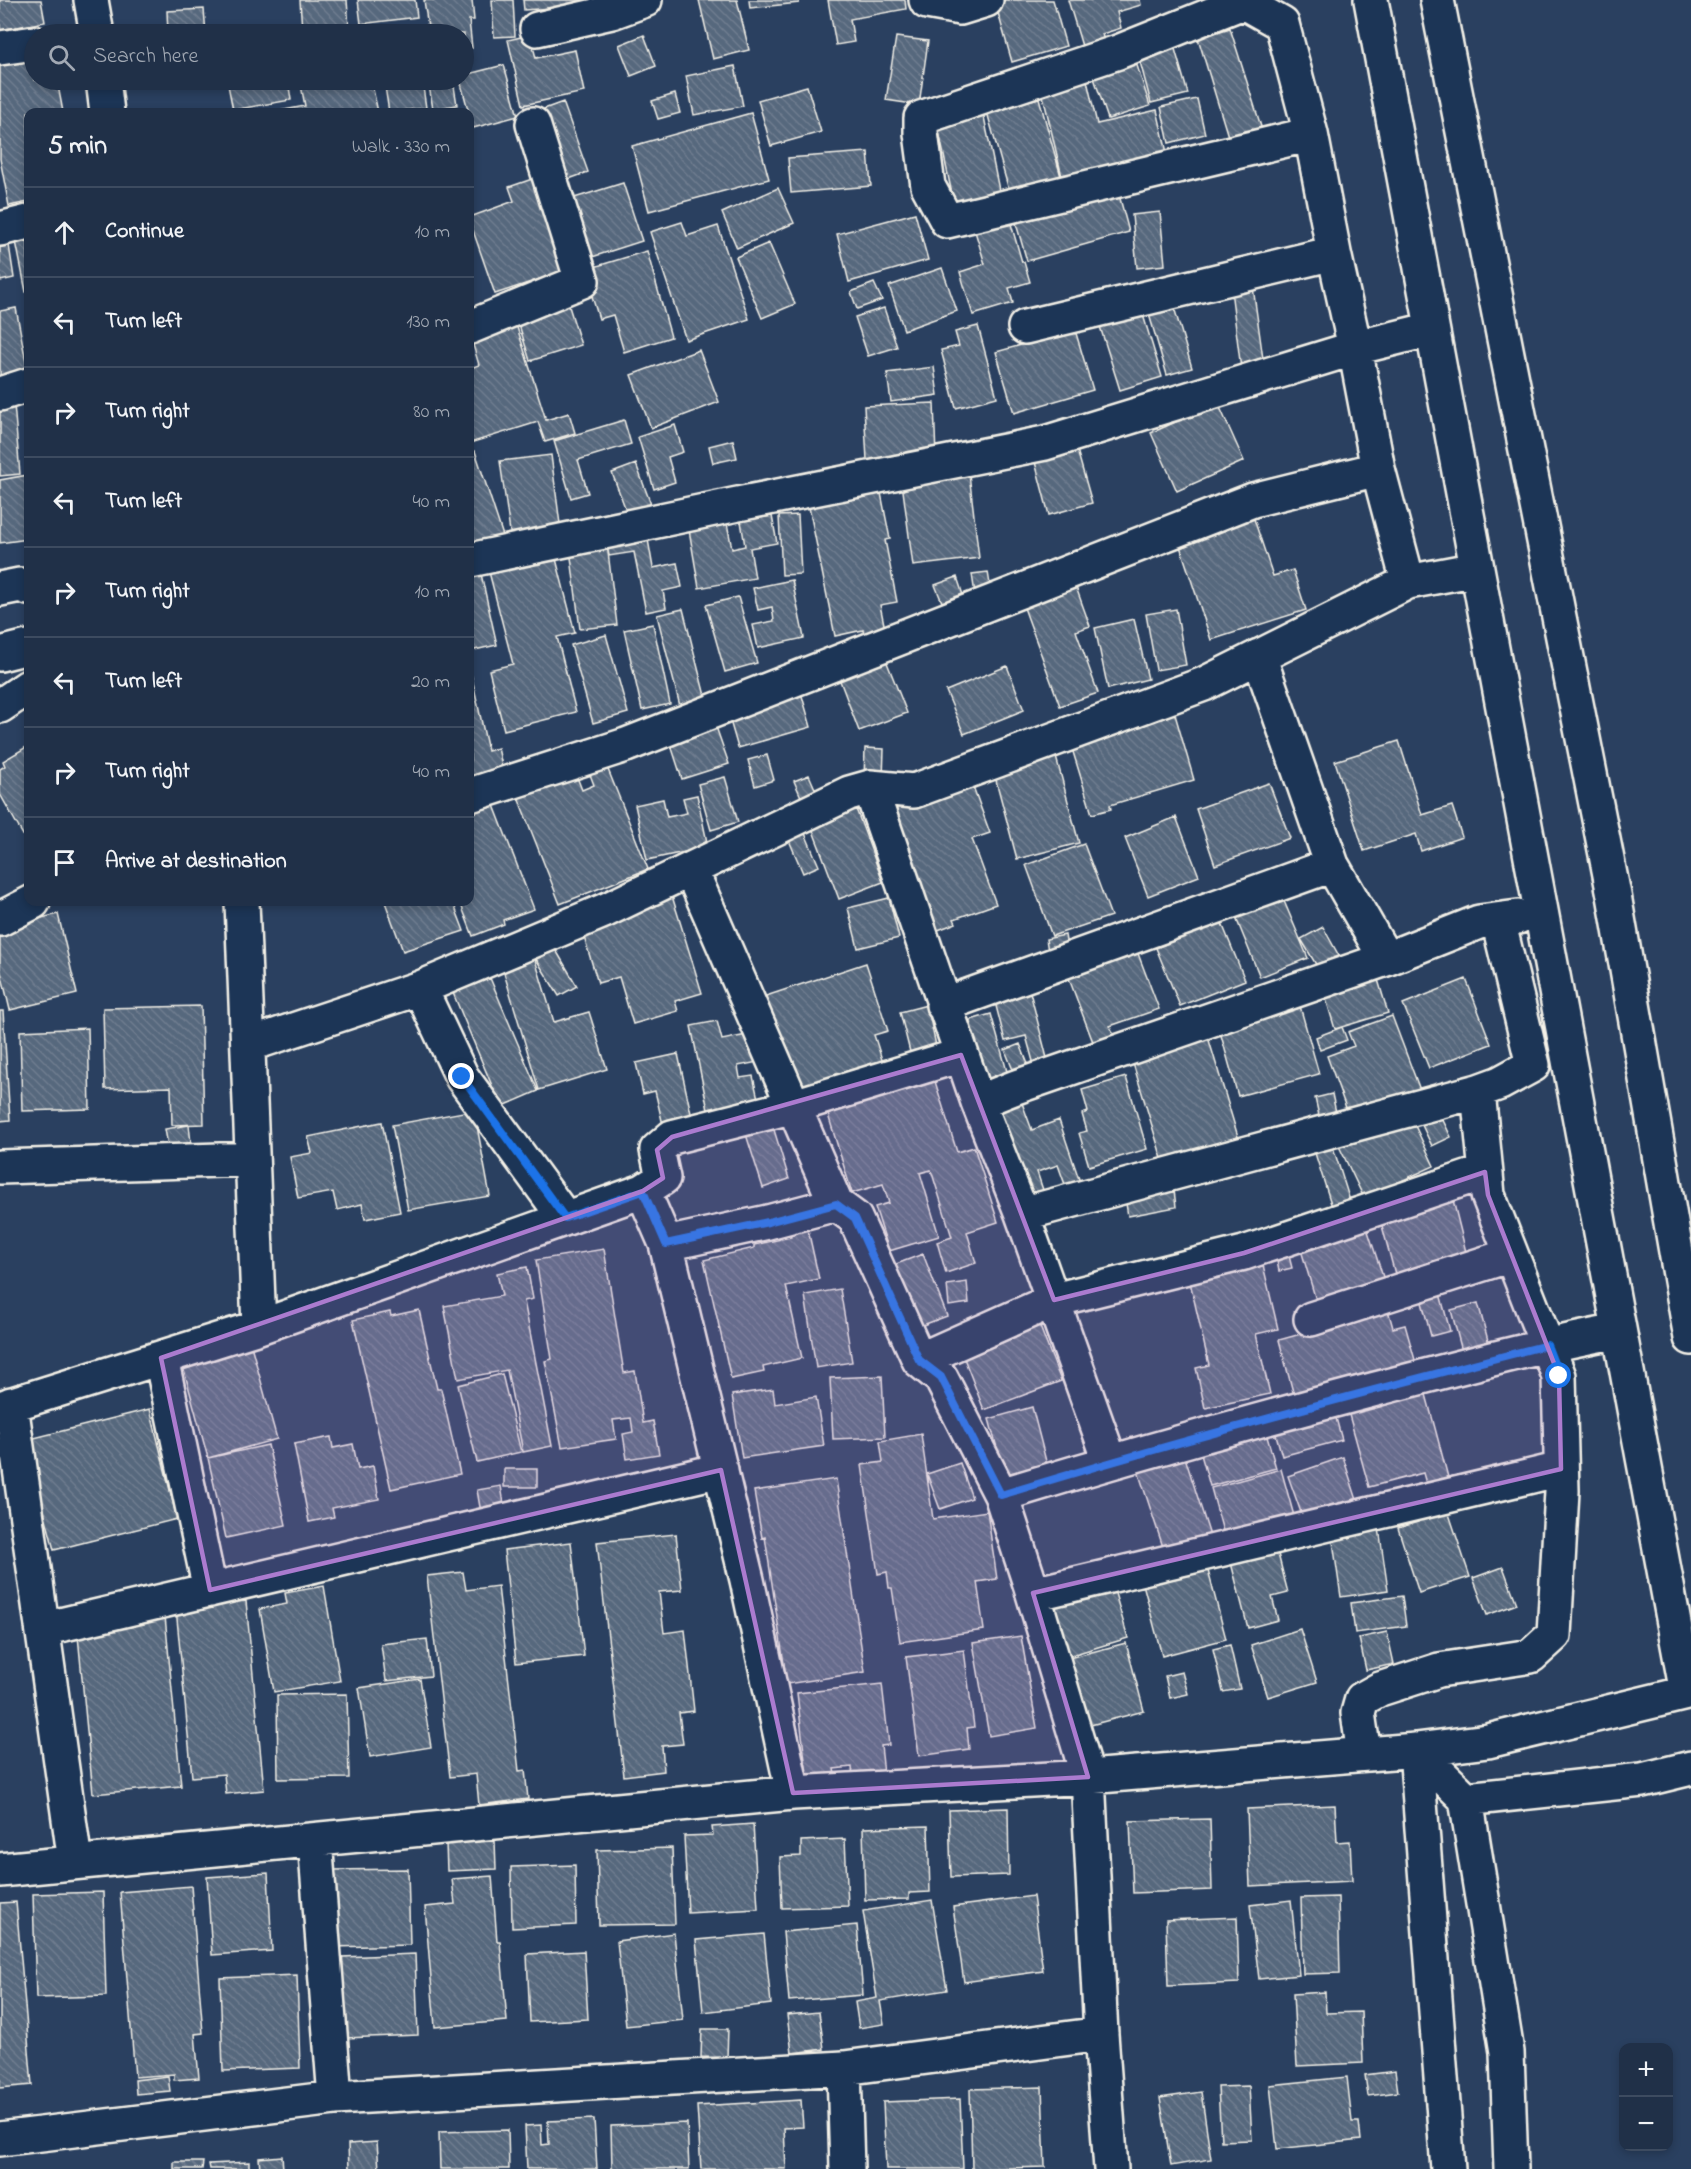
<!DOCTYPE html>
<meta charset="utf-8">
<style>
:root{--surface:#203048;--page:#28384f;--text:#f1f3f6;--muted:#a2a9b4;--line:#3d4b60}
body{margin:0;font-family:"Indie Flower",sans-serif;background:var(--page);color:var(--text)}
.controls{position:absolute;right:18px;bottom:18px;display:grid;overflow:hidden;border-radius:12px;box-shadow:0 3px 9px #0003}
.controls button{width:54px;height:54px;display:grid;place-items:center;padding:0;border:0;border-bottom:2px solid var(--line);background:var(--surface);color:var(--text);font:30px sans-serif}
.stop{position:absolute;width:18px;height:18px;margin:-14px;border:4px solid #1a73e8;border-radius:50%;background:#fff}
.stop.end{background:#1a73e8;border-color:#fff;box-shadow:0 2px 6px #0008}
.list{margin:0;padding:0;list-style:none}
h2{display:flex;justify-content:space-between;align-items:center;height:78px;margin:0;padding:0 24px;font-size:26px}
h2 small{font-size:20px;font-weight:400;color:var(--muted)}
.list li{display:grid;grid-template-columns:39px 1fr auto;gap:18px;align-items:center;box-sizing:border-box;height:90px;padding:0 24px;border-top:2px solid var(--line)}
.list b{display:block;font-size:22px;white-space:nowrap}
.list em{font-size:20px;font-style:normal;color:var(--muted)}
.icon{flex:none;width:33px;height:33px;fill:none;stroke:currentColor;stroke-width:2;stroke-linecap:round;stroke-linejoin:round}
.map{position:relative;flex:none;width:1691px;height:2169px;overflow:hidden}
.search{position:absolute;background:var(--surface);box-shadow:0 3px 9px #0003;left:24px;top:24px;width:450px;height:66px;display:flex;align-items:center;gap:15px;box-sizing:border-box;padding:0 21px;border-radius:33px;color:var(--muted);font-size:22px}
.panel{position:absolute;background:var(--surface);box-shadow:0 3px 9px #0003;left:24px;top:108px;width:450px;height:798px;border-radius:12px}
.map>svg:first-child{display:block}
</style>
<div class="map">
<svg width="1691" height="2169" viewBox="0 0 1691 2169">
<defs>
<pattern id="building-back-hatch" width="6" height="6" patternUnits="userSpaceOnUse" patternTransform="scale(1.5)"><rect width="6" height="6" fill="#56677d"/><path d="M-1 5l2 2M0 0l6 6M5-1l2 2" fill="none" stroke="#6f7d8f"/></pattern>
</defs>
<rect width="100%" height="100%" fill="#2a4060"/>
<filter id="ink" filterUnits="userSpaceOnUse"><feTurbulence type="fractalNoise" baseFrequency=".0167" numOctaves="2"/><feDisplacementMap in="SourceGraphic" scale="12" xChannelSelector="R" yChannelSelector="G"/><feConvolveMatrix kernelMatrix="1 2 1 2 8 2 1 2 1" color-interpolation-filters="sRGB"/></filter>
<g filter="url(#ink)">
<path fill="url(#building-back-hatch)" stroke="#f4f1e8" stroke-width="1.5" d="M0 0H41L45 22 0 30Z
M300 0H347L349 28 302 30Z
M358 0H415L417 17 361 24Z
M424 0H472L474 20H469L472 48 464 49V34H429Z
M492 0H513L515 36 494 37Z
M523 0H623V3L524 10Z
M699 0H737L749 50 713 59Z
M749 0H799V3L750 8Z
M828 0H905L906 9 850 19 854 42 836 45Z
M1004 0H1053L1066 46 1012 62 995 2Z
M1068 0H1140L1141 5 1117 12 1121 28 1102 34 1107 50 1085 56Z
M204 9 206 34H168L167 11Z
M278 28 279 34H255V32Z
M1230 28 1263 133 1230 143 1198 38Z
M530 35 536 58 575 50 584 92 523 105 508 40Z
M644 35 656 66 631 76 619 45Z
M896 37 928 41 919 105 886 100Z
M1175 49 1188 94 1151 103 1139 58Z
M34 53V80H57L63 112H28V202L9 206 0 159V60Z
M1134 56 1150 106 1108 119 1091 69Z
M504 65 518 116 473 128 460 80H464V75Z
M735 66 743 106 694 115 686 76Z
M1086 76 1097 124 1157 110 1168 157 1063 181 1041 87Z
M227 80H288L291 100 233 110Z
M300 80H371L378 112H274L305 106Z
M384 80H422L426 108 389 112Z
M428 80H453L457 105 433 109Z
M807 86 821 132 771 146 758 100Z
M675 94 680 113 658 119 652 101Z
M1039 98 1062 180 1010 194 987 112Z
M1197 99 1205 134 1169 143 1161 107Z
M563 102 588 172 569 179 544 109Z
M983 112 1000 195 954 204 937 122Z
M751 113 769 179 649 211 632 146Z
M868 152 871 186 791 193 788 158Z
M538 177 570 269 495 294 470 222V217L514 201 509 187Z
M623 183 642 241 589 258 571 199Z
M778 188 794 223 737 248 722 213Z
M1118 191 1129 232 1027 261 1015 220Z
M1160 212 1165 265 1137 268 1132 215Z
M915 213 928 260 849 282 837 234Z
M1009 217 1022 262H1024L1030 282 1009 288 1013 303 973 315 960 272 985 264 974 228Z
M682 222 687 236 718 226 749 319 686 340 650 232Z
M28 223V292H26L13 226Z
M769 243 795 304 762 318 736 257Z
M9 245 14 278 0 281V246Z
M647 251 671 337 624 352 613 315 599 319 584 270Z
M942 268 957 311 904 330 889 286Z
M874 283 882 300 857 309 851 292Z
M1253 287 1264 366 1241 369 1231 290Z
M1171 297 1192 368 1167 375 1146 304Z
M568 303 581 345 530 361 517 318Z
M1140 305 1162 377 1120 390 1097 317Z
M16 308 28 373 0 378V311Z
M884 308 897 347 868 356 855 317Z
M516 324 546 420 569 413 575 433 545 442 538 422 470 443V368L479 365 471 338Z
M978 326 997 397 956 408 941 350 959 346 955 332Z
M1075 330 1093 390 1014 413 996 352Z
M699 350 719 402 651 428 631 375Z
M934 367 938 395 891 402 887 373Z
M934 403 936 457 867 460 864 406Z
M1218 403 1244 461 1177 491 1151 433Z
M14 404 20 474 0 476V405Z
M624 420 631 444 578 460 588 493 571 498 554 441Z
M675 425 683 452 668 457 675 482 654 489 638 437Z
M733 440 737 458 713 463 709 446Z
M1077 450 1092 503 1049 515 1035 462Z
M475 451 504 539 470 550V453Z
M551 455 561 532 511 539 500 461Z
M636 464 653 510 629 518 612 473Z
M969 474 979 558 913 566 902 483Z
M28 475V539L0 543V480Z
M880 488 890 539 885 540 897 602 880 605 886 634 864 638 863 630 835 636 808 502Z
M798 515 801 574 782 575 779 516Z
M772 516 777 543 750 548 755 578 699 588 688 524 726 518 732 549 745 546 741 521Z
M1254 519 1273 576 1293 570 1306 610 1211 640 1178 540 1224 529Z
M646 528 653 568 677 563 682 587 663 591 666 608 646 612 634 552 609 556 605 535Z
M607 544 617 625 580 629 570 549Z
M554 551 575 633 557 637 576 712 504 730 489 670 513 664 488 568Z
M988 572 991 591 975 594 972 574Z
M481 574 497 645 470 651V576Z
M1072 576 1090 626 1076 631 1098 693 1060 706 1019 594Z
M957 577 963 595 942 602 935 585Z
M792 580 804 638 758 648 753 625 774 621 772 607 758 610 753 588Z
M738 597 757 663 725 672 706 605Z
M683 609 706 700 680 706 657 615Z
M1176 609 1186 665 1156 670 1146 614Z
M1134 619 1148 679 1108 689 1095 628Z
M653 624 670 704 642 710 624 630Z
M606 635 628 713 593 723 571 645Z
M886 660 907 713 859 731 839 678Z
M1007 666 1024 710 964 734 946 691Z
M470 669 488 751 498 748 505 779 470 787Z
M800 689 811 727 738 748 729 717Z
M1174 711 1194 780 1110 805 1111 809 1092 814 1070 742Z
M715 724 729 764 682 779 669 739Z
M1399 741 1422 815 1452 806 1462 837 1421 851 1416 834 1364 851 1335 761Z
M28 746V844L0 794V769L5 766 3 761Z
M865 748 884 749 883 779H864Z
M1055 753 1079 843 1017 859 993 769Z
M767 755 774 780 755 786 748 760Z
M605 762 648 869 560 904 515 790 573 767 582 790 594 785 588 769Z
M809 775 820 800 805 806 794 781Z
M725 777 738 822 711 830 698 784Z
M971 781 990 833 972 839 996 904 954 919 956 923 933 932 888 811Z
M1269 783 1290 838 1215 865 1196 809Z
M697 795 708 847 647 860 635 805 663 799 667 817 687 813 683 798Z
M852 798 883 882 839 899 807 815Z
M492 800 534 909 503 920 504 924 473 936 460 902H470V808Z
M1176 817 1199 876 1148 896 1125 838Z
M804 831 819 866 803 873 788 838Z
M1084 844 1111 916 1052 936 1026 865Z
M1281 894 1308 958 1260 977 1234 913Z
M672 896 702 993 675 1001 678 1011 633 1024 619 977 598 983 580 924Z
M889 898 899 938 858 948 848 908Z
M385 902H453L464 931 403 951Z
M58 914 77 994 10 1010 0 968V935L11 933 9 926Z
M1221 921 1245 980 1180 1006 1156 948Z
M1323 927 1339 956 1318 968 1301 939Z
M1065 935 1068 953 1049 957 1046 939Z
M550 940 577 986 559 996 531 951Z
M1137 951 1159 1009 1110 1026 1114 1035 1093 1042 1068 976Z
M533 953 554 1022 589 1012 607 1069 539 1090 501 963Z
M866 963 888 1031 874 1035 885 1069 799 1097 766 996Z
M1376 973 1388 1013 1335 1029 1323 989Z
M490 978 538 1091 501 1107 453 993Z
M1466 979 1491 1044 1429 1068 1403 1004Z
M1029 988 1048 1062 1034 1065 1026 1036 1005 1041 994 998Z
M927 1005 937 1050 911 1056 900 1012Z
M201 1006 204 1124 172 1125 171 1087 105 1089 103 1008Z
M1300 1006 1319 1074 1238 1096 1219 1028Z
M0 1011H3L10 1120 0 1121Z
M991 1014 1008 1075 983 1081 967 1021Z
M1392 1016 1420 1090 1349 1116 1327 1056 1354 1046 1348 1032Z
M717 1021 722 1040 757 1033 763 1061 738 1066 740 1078 753 1076 758 1099 708 1110 691 1026Z
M1342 1027 1347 1040 1320 1050 1316 1037Z
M88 1028 90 1109 22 1111 20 1031Z
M1208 1037 1239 1140 1163 1162 1132 1060Z
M1020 1044 1028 1064 1013 1070 1005 1050Z
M678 1054 692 1118 663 1125 655 1091 643 1094 636 1063Z
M933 1075 957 1152 974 1147 998 1222 967 1232 976 1263 946 1273 937 1242 952 1237 931 1170 920 1173 939 1236 889 1251 875 1207 889 1203 883 1184 852 1193 826 1108 844 1103 846 1108 870 1100 869 1095Z
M1126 1077 1147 1149 1089 1166 1079 1133 1087 1131 1082 1114 1088 1112 1082 1090Z
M1332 1094 1337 1117 1320 1120 1315 1098Z
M1022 1103 1032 1130 1059 1120 1081 1185 1067 1190 1058 1165 1037 1172 1045 1196 1020 1204 989 1114Z
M474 1110 490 1196 408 1210 392 1125Z
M1408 1111 1434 1166 1364 1198 1336 1140Z
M1440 1114 1451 1137 1432 1146 1421 1123Z
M771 1120 789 1179 763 1188 744 1128Z
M382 1122 400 1212 365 1219 362 1204 337 1210 333 1192 298 1198 290 1157 312 1153 308 1137Z
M189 1125 191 1143 168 1146 165 1129Z
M1332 1144 1351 1204 1333 1210 1314 1150Z
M1174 1190 1176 1207 1128 1216 1125 1197Z
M1451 1192 1467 1256 1395 1274 1378 1211Z
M1365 1222 1386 1286 1318 1307 1299 1243Z
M807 1225 819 1279 786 1286 802 1358 763 1367 764 1372 731 1379 704 1260 754 1248V1245L791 1237 789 1229Z
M1287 1248 1292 1268 1279 1271 1275 1251Z
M604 1249 624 1373 635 1371 643 1423 653 1421 659 1454 627 1459 623 1434 633 1432 631 1418 613 1420 616 1439 562 1447 545 1361 552 1359 536 1260Z
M1260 1252 1278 1329 1256 1334 1270 1394 1205 1408 1196 1368 1209 1365 1187 1269Z
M923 1254 947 1316 915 1328 891 1266Z
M527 1267 533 1299 524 1301 552 1446 523 1452 507 1370 458 1379 444 1306 502 1296 497 1273Z
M967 1282 969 1303 949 1306 947 1285Z
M1438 1286 1450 1331 1431 1336 1419 1291Z
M840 1289 852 1362 816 1368 805 1295Z
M1478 1303 1490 1348 1463 1355 1451 1310Z
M419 1310 437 1389H441L460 1474 391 1489 353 1320 390 1312 391 1316Z
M1388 1310 1393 1328 1405 1325 1417 1367 1296 1403 1279 1340Z
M1037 1319 1061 1381 984 1410 960 1348Z
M249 1338 277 1439 208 1458 180 1356Z
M502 1374 521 1452 477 1462 458 1385Z
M882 1376 885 1437 833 1439 830 1378Z
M1423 1383 1449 1481 1427 1487 1423 1473 1369 1487 1346 1404Z
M773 1389 775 1404 816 1397 824 1446 742 1458 732 1395Z
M1032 1407 1047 1465 1005 1477 989 1419Z
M1333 1407 1342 1440 1282 1456 1273 1424Z
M150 1409 177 1519 54 1550 26 1440Z
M1264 1426 1276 1468 1210 1486 1198 1444Z
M921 1434 933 1519 987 1511 997 1579 977 1582 984 1630 900 1642 892 1588H889L887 1572 878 1574 862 1465 883 1462 880 1441Z
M331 1437 333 1448 353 1444 358 1469 373 1466 379 1499 332 1508 334 1517 309 1522 294 1444Z
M268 1445 286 1525 226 1538 208 1458Z
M1182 1448 1211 1539 1165 1553 1136 1465Z
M1343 1457 1357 1500 1303 1518 1288 1476Z
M960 1463 972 1498 940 1509 927 1474Z
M504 1469H537V1487H504Z
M1281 1469 1294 1516 1224 1535 1211 1488Z
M836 1479 865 1672 787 1684 765 1537 762 1538 754 1491Z
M501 1486 505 1510 481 1513 477 1490Z
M1446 1505 1470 1577 1419 1593 1398 1528 1418 1522 1416 1514Z
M1378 1521 1388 1590 1341 1597 1331 1528Z
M676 1534 682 1590 659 1592 664 1633 685 1630 694 1711 679 1713 683 1744 662 1746 664 1771 624 1776 597 1542Z
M571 1542 584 1656 516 1663 504 1550Z
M1276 1546 1288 1593 1272 1597 1278 1620 1248 1628 1230 1559Z
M1206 1563 1226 1639 1162 1656 1142 1580Z
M1503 1567 1517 1604 1487 1615 1473 1578Z
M463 1572 466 1590 498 1586 519 1771 525 1770 528 1799 479 1805 476 1774 450 1777 427 1576Z
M1112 1583 1128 1638 1065 1657 1049 1601Z
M324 1586 340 1681 274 1692 260 1609 287 1604 285 1593Z
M1402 1596 1406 1626 1355 1633 1351 1603Z
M246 1601 264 1790 226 1794 224 1774 192 1777 176 1608Z
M165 1616 181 1786 93 1794 77 1625Z
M1300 1629 1317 1682 1268 1697 1251 1645Z
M1387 1632 1394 1664 1366 1670 1359 1638Z
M1021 1636 1037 1728 989 1736 973 1643Z
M427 1639 431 1676 386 1681 381 1644Z
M1126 1643 1144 1711 1083 1727 1065 1659Z
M1230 1645 1240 1689 1223 1692 1213 1649Z
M964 1650 974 1727 967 1728 969 1749 919 1756 906 1657Z
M1182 1672 1188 1694 1170 1698 1165 1676Z
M420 1679 431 1747 370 1757 359 1688Z
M882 1684 889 1745 881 1746 884 1774 853 1778 852 1767 834 1769 835 1774 807 1777 797 1693Z
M347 1694 349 1778 278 1779 277 1695Z
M1335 1805 1337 1842 1350 1841 1352 1881 1250 1886 1247 1809Z
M1008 1808 1009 1875 951 1877 949 1810Z
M1210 1819 1212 1890 1133 1893 1130 1821Z
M753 1824 758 1909 688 1913 684 1836 713 1835 712 1827Z
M928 1826 930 1892 909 1893V1899L865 1900 863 1828Z
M845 1839 848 1906 782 1908 780 1857 801 1856V1841Z
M495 1841 496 1869 447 1871 446 1843Z
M672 1848 675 1924 599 1925 597 1850Z
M575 1865 576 1925 512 1928 511 1867Z
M408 1869 410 1945 333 1947 331 1870Z
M268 1873 272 1951 212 1955 207 1877Z
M492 1876 497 1941H500L507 2021 435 2027 425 1907 455 1904 452 1879Z
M191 1886 203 2033 195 2034 199 2078 174 2080V2074L135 2077 120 1892Z
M103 1892 106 1996 36 1998 33 1894Z
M1033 1896 1043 1971 964 1982 953 1907Z
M1338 1897 1340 1973 1303 1974 1301 1898Z
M932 1900 947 1990 880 2001 884 2024 859 2028 855 2002 877 1998 863 1911Z
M1291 1900 1299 1975 1259 1979 1250 1905Z
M16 1902 32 2085 0 2088V1903Z
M1237 1917 1239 1983 1168 1986 1166 1920Z
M857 1925 863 1995 789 2001 783 1932Z
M674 1933 683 2020 626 2026 617 1941Z
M764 1934 771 2004 703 2012 696 1940Z
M584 1951 588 2019 530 2022 527 1954Z
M415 1954 418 2035 345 2038 342 1957Z
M297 1975 300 2068 223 2071 220 1978Z
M1325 1992 1326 2013 1361 2012 1363 2063 1297 2066 1293 1994Z
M819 2012 824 2049 792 2053 787 2015Z
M702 2029H728L727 2058 701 2057Z
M1395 2071 1398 2092 1368 2096 1365 2075Z
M168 2076 170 2091 136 2094 135 2080Z
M1347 2077 1352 2122H1359L1361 2140 1277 2149 1270 2085Z
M1249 2086 1252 2140 1221 2141 1218 2087Z
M1042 2087 1045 2167 972 2169 970 2089Z
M1201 2092 1211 2159 1171 2166 1160 2098Z
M960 2099 963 2169H886L883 2102Z
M801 2100 803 2127 784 2128 786 2169H701L697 2106Z
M594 2119 597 2169H527L525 2126 541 2125 542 2145 549 2144 548 2121Z
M687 2123 689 2169H612L611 2126Z
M508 2130 509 2169H440L439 2132Z
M377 2142 379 2169H349L348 2144Z
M282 2156 283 2169H260L259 2158Z
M174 2162H203L202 2169H174Z
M249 2162V2169H210L209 2164Z"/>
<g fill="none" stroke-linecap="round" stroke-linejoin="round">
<g stroke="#f4f1e8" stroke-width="38">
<path id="minor" d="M91 0 97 34
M926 0 927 2 960 8 986 0
M1437 0 1614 895 1691 1338
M537 29 612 12 645 0
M0 48 34 43
M103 80 107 112
M1311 134 947 221 928 186 921 133V118L1118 52 1243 2 1282 24 1311 134 1334 253
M0 229 28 222
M470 327 582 281 533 124
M1025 327 1334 253 1355 348 1378 469 1408 582 1477 569
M0 394 28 385
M470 560 733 505 1045 443 1355 348 1432 329
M0 589 20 585 28 588
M0 654 28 647
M1259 656 1332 865 1386 959
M0 706 28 687
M870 787 978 1102 1016 1087 1386 959 1479 922 1518 917
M470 795 626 745 1253 500 1378 469
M691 870 836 1204
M242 902 259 1327
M0 919 33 902
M420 988 462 1077 565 1218
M943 1005 1332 865
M248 1045 420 988 606 910 849 793 870 787 914 791 1204 684 1408 582
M978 1102 1022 1214 1110 1461
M0 1167 252 1159
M643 1191 663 1178 657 1150 672 1137 794 1106 961 1055
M1022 1214 1478 1091
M666 1244 768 1222 836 1204 855 1218 919 1360 941 1378 1001 1495 1031 1587 1046 1591 1561 1469
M1311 1319 1511 1255
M161 1358 210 1590
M919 1360 1054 1300 1244 1253 1485 1172
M11 1404 75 1862
M0 1408 259 1327 643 1191 666 1244 747 1580 793 1793
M1001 1495C1125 1457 1250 1422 1376 1389 1457 1368 1537 1346 1619 1331
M1031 1587 1088 1777 1101 2034 1111 2169
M43 1629 721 1470
M1416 1750 1448 2169
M1416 1750 1466 1799
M1364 1754 1358 1713 1362 1699 1380 1689 1439 1670 1531 1656 1554 1635 1562 1491 1559 1376 1488 1195 1478 1091 1500 1083 1533 1065 1498 920
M315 1840 335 2098
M0 1870 793 1793 1088 1777 1416 1750 1488 1741 1687 1693 1371 0
M844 2068 847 2169
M0 2139 335 2098 844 2068 1101 2034
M1511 2169 1507 2052 1466 1799 1642 1780 1691 1768"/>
</g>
<use href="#minor" stroke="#1d3557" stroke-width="33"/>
</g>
</g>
<g fill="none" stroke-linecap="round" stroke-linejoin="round" filter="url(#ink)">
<path stroke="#1a73e8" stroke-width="8" d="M462 1077 565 1218 643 1191 666 1244 768 1222 836 1204 855 1218 919 1360 941 1377 1001 1495C1181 1440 1364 1392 1547 1345L1559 1376"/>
</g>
<path fill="#ab7bcf" fill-opacity="0.2" stroke="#ab7bcf" stroke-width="4.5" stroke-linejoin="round" d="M961 1055 1054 1300 1244 1253 1485 1172 1488 1195 1559 1376 1561 1469 1033 1593 1088 1777 793 1793 721 1470 210 1590 161 1358 643 1191 663 1178 657 1150 672 1137Z"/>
</svg>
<div class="controls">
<button>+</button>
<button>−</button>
</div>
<div class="stop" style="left:1559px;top:1376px"></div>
<div class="stop end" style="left:462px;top:1077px"></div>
<div class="search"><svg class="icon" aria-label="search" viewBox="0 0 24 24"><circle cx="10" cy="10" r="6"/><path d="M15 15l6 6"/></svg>Search here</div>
<section class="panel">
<h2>5 min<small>Walk · 330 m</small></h2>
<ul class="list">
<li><svg class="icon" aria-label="ahead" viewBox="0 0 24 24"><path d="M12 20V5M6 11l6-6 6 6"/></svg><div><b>Continue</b></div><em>10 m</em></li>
<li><svg class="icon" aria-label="left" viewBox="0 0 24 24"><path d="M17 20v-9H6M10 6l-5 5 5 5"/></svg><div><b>Turn left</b></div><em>130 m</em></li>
<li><svg class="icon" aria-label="right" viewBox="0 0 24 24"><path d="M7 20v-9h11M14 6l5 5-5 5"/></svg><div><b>Turn right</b></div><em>80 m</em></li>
<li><svg class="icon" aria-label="left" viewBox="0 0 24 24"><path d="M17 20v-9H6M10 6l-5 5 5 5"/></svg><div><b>Turn left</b></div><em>40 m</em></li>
<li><svg class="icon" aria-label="right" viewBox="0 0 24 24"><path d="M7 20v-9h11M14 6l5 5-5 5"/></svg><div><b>Turn right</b></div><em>10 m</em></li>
<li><svg class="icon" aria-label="left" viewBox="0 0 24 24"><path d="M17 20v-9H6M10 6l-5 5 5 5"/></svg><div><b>Turn left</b></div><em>20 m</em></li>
<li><svg class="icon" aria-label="right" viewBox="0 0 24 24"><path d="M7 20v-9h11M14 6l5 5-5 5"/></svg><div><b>Turn right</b></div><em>40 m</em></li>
<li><svg class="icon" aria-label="arrive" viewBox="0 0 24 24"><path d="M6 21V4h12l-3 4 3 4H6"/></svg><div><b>Arrive at destination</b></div></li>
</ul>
</section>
</div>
